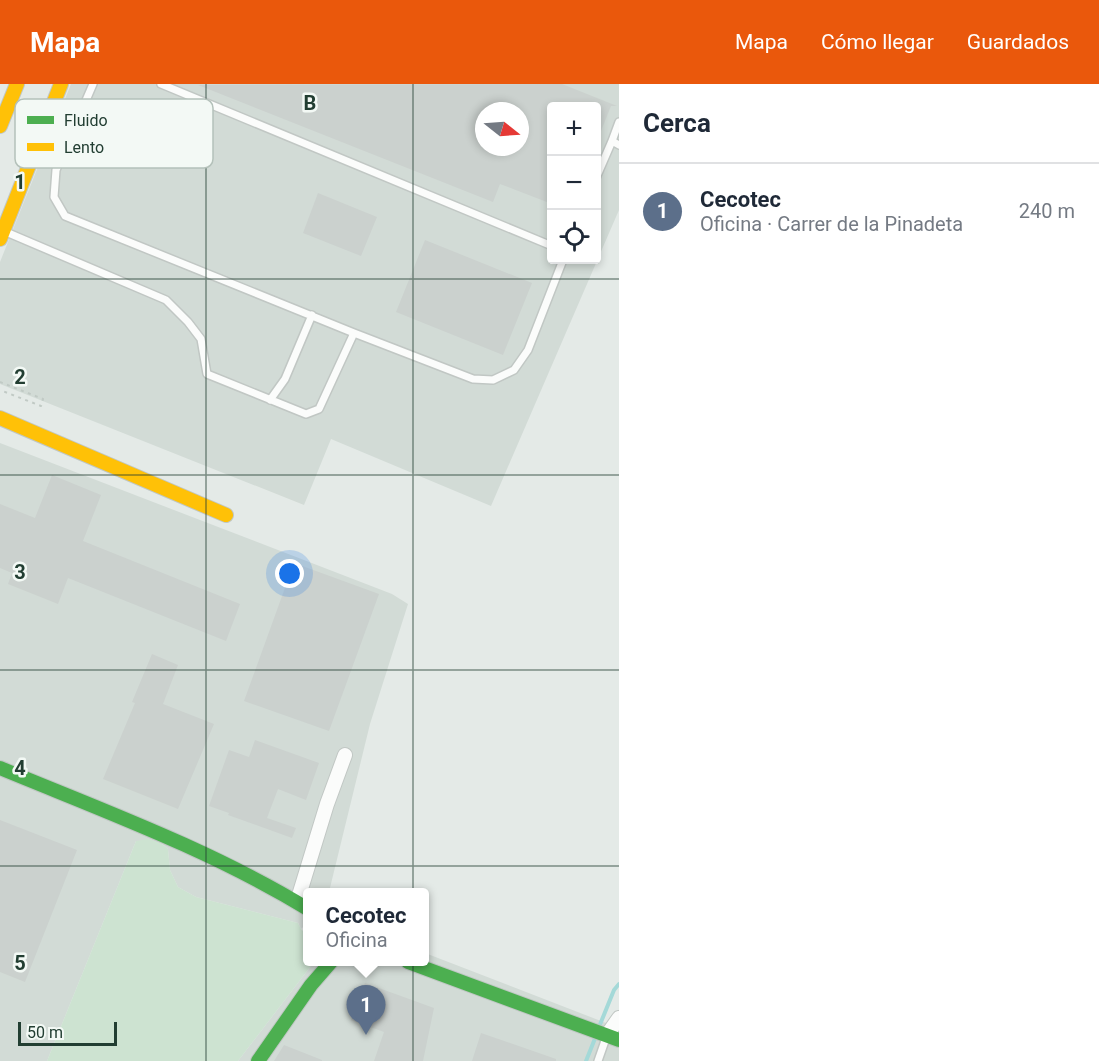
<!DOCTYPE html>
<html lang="es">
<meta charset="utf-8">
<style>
:root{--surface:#fff;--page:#f6f6f7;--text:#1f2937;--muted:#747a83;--line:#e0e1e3;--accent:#ea580c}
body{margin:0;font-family:Roboto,sans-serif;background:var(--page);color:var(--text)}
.controls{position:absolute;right:18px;top:18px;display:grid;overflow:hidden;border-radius:6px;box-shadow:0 3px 9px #0003}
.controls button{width:54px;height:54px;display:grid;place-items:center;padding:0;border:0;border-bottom:2px solid var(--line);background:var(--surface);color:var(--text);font:30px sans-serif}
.compass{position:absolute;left:475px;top:18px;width:54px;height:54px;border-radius:50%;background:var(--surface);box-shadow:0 3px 9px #0003;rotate:107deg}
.scale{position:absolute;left:18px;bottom:15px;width:99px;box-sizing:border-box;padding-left:6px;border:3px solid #223e32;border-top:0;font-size:16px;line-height:21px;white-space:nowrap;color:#223e32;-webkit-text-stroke:4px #f3f9f5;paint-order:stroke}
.you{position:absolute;left:290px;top:490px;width:21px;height:21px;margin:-15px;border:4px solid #fff;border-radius:50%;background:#1a73e8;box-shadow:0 0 0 9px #1a73e833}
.badge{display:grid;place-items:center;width:39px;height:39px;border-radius:50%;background:var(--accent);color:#fff;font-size:20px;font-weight:700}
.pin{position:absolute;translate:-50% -50px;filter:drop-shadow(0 2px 3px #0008)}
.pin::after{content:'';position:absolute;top:32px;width:21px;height:18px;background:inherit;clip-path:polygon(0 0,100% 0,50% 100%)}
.popup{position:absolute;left:303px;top:804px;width:126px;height:78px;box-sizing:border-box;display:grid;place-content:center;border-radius:6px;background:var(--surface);filter:drop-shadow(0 2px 4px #0005);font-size:20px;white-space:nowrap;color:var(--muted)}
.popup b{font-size:22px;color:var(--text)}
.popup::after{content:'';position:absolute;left:50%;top:100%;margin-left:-12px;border:12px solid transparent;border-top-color:var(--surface)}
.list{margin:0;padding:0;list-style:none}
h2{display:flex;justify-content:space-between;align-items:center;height:78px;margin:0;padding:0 24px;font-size:26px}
h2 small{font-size:20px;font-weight:400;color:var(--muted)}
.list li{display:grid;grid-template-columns:39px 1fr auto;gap:18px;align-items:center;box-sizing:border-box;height:96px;padding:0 24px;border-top:2px solid var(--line)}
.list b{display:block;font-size:22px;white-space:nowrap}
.list p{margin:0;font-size:20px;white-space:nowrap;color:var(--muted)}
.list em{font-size:20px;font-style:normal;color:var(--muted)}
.icon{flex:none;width:33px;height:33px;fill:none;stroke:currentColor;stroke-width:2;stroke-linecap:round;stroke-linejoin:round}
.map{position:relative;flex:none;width:619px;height:977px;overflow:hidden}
header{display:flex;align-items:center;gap:36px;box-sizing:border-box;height:84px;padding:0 30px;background:var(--accent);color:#fff}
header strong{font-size:28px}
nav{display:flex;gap:33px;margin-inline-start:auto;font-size:21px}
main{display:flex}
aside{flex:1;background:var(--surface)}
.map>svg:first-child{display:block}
</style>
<header>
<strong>Mapa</strong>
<nav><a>Mapa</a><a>Cómo llegar</a><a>Guardados</a></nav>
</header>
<main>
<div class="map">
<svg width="619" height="977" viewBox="0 0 619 977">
<rect width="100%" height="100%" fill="#e4eae7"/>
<path fill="#d2dbd6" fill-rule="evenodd" d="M71 0H619V126L491 422 331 355 304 421 0 300V178ZM552 22H596V176H552ZM484 27H520V63H484Z
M0 359 392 510 408 520 370 640 329 808H308L307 839 301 845 298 839 196 813 178 803 170 786 168 765 161 759 136 757 47 977H0Z
M425 869 619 944V977H238L314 878H424Z"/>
<path fill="#cde3d1" d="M148 755 161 759 168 765 170 786 178 803 196 813 298 839 301 845 307 851 308 878H314L238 977H47L136 757Z"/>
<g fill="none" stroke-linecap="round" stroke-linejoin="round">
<path stroke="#a4d9d8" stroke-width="4" d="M599 943 614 906 619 900
M586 977 596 952"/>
</g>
<path fill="#cbd1ce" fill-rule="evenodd" d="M562 0 617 22H611L597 57V22H552V120L500 100 493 118 198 1ZM484 27H520V63H484Z
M318 109 377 133 361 172 303 149Z
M425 156 532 199 503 271 396 228Z
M52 391 101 411 83 457 240 520 226 557 68 494 58 520 8 500 12 489 0 484V420L35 434Z
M294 479 379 510 329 647 244 617Z
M152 570 178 581 163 620 214 640 178 725 103 695 135 619 132 618Z
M255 656 319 679 306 716 278 705 267 734 296 744 292 754 228 731 229 729 209 722 229 666 249 673Z
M0 736 77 766 25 898 0 888Z
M365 899 434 924 423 977H374L384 948 351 936Z
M481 949 556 975V977H472Z
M284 961 322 976V977H274Z"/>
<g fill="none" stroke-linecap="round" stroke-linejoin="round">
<g stroke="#c1c7c4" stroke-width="10">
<path id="lane" d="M93 0 56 86 54 113 65 132 354 249 473 295 493 296 514 286 528 266 563 176
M161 0 552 162
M612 57 619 38
M596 94 612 57 619 61
M6 148 166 216 188 238 201 255 207 290 306 330 319 325 354 249
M270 316 285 295 312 231
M598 977 606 954"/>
</g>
<g stroke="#c1c7c4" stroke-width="16">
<path id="street" d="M297 818 327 720 345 671
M607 951 619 934"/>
</g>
<g stroke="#c0c7c4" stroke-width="16">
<path id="fast" d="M0 684C104 727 211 766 308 825
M408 878 619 956
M258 977 311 901 331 878"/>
</g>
<g stroke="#c0c7c4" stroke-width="16">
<path id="slow" d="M0 42 17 0
M0 155 61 0
M0 334 226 431"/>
</g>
<path stroke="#c1cac5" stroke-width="2" stroke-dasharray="3 4.5" stroke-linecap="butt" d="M0 298 43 315 41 322 0 306"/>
<use href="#lane" stroke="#fbfcfb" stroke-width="7"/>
<use href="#street" stroke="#fbfcfb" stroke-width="14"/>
<use href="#fast" stroke="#4caf50" stroke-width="14"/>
<use href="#slow" stroke="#ffc107" stroke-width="14"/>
</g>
<path fill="none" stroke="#223e32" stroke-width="1.5" stroke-opacity="0.55" d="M206 0V977M413 0V977M0 195H619M0 391H619M0 586H619M0 782H619"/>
<rect x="15" y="15" width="198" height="69" rx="9" fill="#f3f9f5" stroke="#b4c1ba" stroke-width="1.5"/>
<rect x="27" y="32" width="27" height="8" fill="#4caf50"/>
<rect x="27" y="59" width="27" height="8" fill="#ffc107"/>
<g font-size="16" fill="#223e32">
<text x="64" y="42">Fluido</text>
<text x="64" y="69">Lento</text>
</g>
<g font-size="20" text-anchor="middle" font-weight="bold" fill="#223e32" stroke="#f3f9f5" stroke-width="5" stroke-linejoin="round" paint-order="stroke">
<text x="310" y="26">B</text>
<text x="20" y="105">1</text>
<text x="20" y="300">2</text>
<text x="20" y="495">3</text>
<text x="20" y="691">4</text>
<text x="20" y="886">5</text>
</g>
</svg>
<div class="controls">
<button>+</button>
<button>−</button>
<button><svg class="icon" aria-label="locate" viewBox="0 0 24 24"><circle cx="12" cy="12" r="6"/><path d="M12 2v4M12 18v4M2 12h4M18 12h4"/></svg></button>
</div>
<svg class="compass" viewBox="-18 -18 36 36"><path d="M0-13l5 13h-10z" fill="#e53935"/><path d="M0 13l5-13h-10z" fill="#747a83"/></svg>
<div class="scale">50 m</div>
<div class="you"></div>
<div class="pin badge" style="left:366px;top:951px;background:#5c6f8a">1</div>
<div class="popup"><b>Cecotec</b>Oficina</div>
</div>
<aside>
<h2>Cerca<small></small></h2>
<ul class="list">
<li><span class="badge" style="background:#5c6f8a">1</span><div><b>Cecotec</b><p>Oficina · Carrer de la Pinadeta</p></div><em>240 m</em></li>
</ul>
</aside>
</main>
